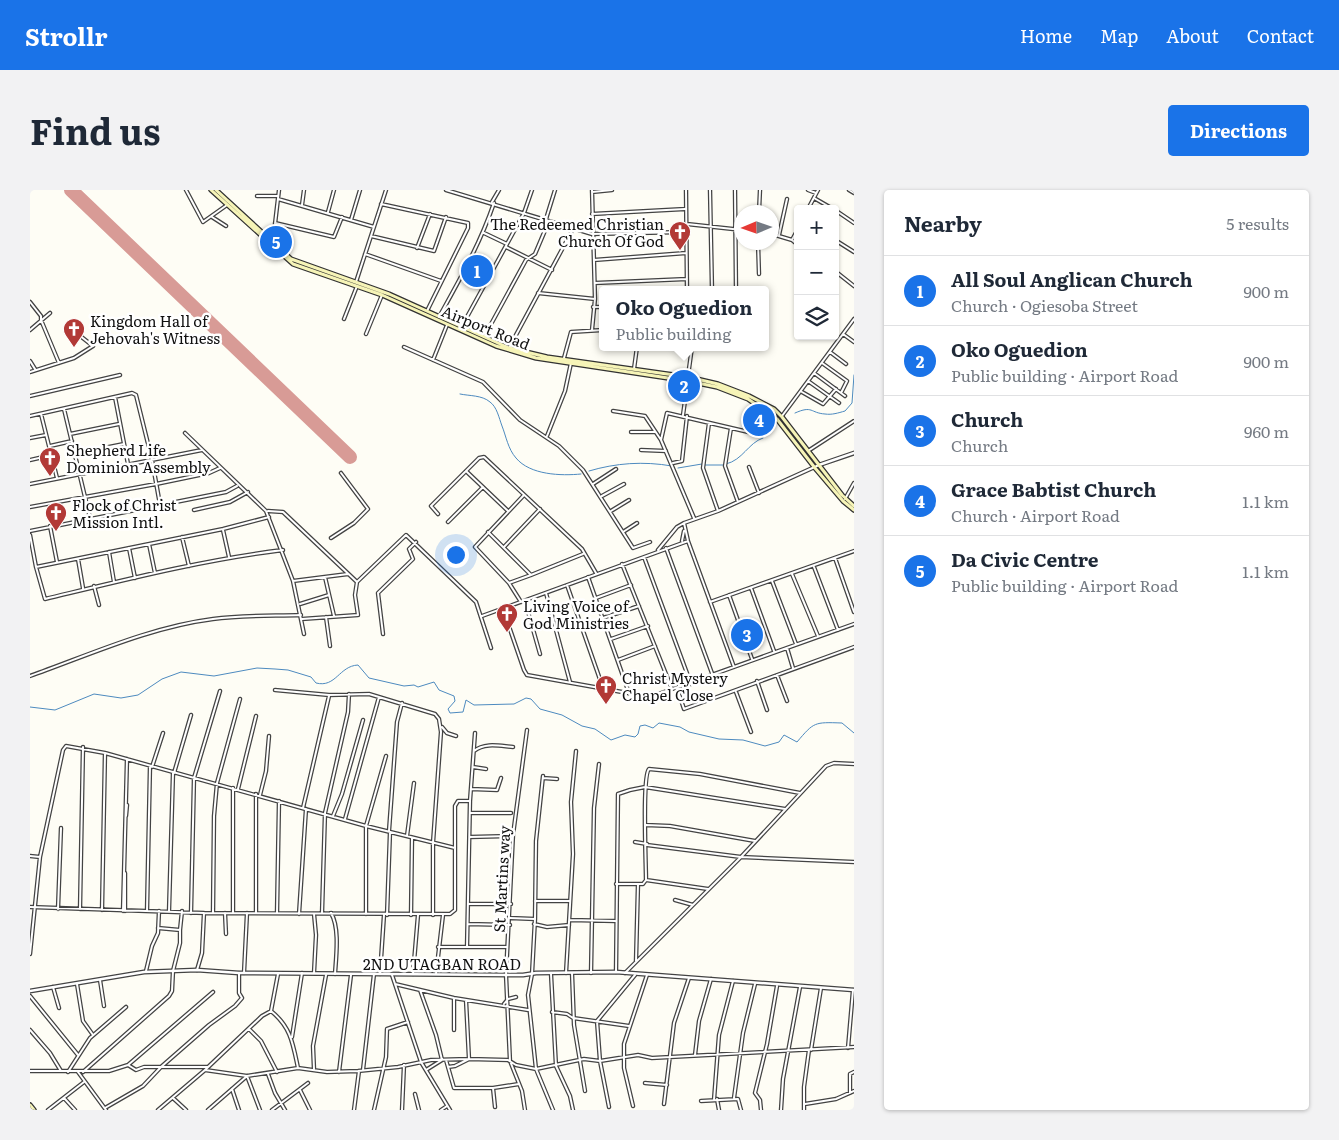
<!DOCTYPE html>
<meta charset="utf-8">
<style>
:root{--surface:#fff;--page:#f2f2f3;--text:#1f2937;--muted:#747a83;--line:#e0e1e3;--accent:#1a73e8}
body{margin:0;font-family:Literata,serif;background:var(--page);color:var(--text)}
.controls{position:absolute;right:15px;top:15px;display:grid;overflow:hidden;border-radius:5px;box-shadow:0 1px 4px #0004}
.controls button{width:45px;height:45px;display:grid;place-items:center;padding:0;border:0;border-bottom:1px solid var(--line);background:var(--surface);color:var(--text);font:25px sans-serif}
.compass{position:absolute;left:704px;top:15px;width:45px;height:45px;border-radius:50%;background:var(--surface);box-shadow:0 1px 4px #0004;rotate:268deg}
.you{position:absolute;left:425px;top:364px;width:18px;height:18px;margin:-12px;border:4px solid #fff;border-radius:50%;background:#1a73e8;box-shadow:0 0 0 8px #1a73e833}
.badge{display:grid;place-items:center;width:32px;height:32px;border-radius:50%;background:var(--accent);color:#fff;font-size:16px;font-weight:700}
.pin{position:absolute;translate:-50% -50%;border:2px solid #fff;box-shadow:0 1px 5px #0006}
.popup{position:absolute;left:569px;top:96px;width:170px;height:65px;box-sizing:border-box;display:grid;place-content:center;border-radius:5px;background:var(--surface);filter:drop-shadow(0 1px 4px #0005);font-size:16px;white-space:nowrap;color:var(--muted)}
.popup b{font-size:19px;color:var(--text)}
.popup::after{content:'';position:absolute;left:50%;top:100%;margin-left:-10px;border:10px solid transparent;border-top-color:var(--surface)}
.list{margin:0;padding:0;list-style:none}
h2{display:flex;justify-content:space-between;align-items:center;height:65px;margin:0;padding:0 20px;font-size:21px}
h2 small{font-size:16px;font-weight:400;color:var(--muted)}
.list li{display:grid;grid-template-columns:32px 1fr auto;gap:15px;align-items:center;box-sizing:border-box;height:70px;padding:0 20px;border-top:1px solid var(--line)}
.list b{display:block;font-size:19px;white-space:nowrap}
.list p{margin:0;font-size:16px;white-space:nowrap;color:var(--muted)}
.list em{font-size:16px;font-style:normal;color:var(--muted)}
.icon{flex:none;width:28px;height:28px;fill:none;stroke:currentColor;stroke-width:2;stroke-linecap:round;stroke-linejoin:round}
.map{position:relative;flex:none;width:824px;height:920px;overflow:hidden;border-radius:5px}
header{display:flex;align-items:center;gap:30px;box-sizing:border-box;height:70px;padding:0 25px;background:var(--accent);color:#fff}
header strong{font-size:24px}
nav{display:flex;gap:28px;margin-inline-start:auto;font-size:18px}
.intro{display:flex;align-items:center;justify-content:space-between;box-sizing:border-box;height:120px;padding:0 30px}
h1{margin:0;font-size:35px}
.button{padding:12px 22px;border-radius:5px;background:var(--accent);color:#fff;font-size:18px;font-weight:700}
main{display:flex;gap:30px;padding:0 30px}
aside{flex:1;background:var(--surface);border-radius:5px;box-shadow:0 1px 4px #0004}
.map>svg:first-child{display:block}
</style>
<header>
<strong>Strollr</strong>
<nav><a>Home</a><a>Map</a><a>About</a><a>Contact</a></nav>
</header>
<div class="intro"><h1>Find us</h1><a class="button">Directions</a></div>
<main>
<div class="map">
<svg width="824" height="920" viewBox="0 0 824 920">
<rect width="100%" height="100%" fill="#fefdf5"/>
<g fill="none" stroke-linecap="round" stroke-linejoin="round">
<path stroke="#4d8abf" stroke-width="1" d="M430 204C439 206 452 205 460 212 467 217 469 228 472 236 476 246 478 259 486 268 500 285 531 286 551 284
M765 223C783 215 780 223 795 224 802 225 808 223 815 221L822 213 824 185
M696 274C713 270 718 253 733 248
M675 275H693
M648 278 672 274
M559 281C586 273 613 271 642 276
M0 517 25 520 64 504 91 508 108 505 132 489 151 482 184 486 227 478 245 479 258 480 281 487 286 493C306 498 309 476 328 475L339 488 374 496 384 495 388 497 404 492 409 500 424 506 425 511 418 519 420 523 433 522 436 510 444 515 484 514 496 508 501 509 510 519 532 525 552 536 565 539 581 550 595 545 605 547 608 544 610 536 615 535 623 538 629 533 650 537 659 542 689 549 713 550 735 556 749 552 754 545 767 552C784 532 784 532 812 533L824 543"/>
<path stroke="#d89b96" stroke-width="14" d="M41 0 320 267"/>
<g stroke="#434343" stroke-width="4.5">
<path id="minor" d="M156 0 173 32 197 15
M416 0 562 44 655 42
M562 0 565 109 562 140
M656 0 657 100
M680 0 682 100
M705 0 706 100
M778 0 786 3
M819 0 824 3
M562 2 582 0
M227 6H248
M784 8 803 19
M248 9 344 37
M462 12 469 0
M351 14 438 33V38L397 121
M272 15 274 0
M778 19 788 0
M805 20 824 33
M298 22 304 0
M729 22 730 0
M562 24 655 19
M182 27 196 36
M516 29 525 0
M321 30 330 0
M245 33 304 47 312 27
M657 34 712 40
M454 43 477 54
M742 44 762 50 768 55
M749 45 757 9
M341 46 404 61 416 27
M762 50 768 39
M805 50 824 62
M243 51 249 0
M728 52 729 84
M476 57 522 80
M387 58 400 24
M335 64 411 91
M564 70 656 63
M805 81 824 96
M326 92 356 0
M565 93 657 89
M508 103 565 109
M0 112 11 126V130L29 173
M563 117H573
M409 127C430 89 450 54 464 13
M314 129 327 96
M432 136 494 23 502 0
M0 140 20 123
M336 144 352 105
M813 144 824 152
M454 147 496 70 505 64 519 31
M374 157 453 192 490 230 529 256 553 280 603 358 620 352
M479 158 543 39
M800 162 816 174
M534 168 541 142 573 140
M403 170 417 135
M0 171 5 179
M792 173 817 191 811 203
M604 179 607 157
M0 182 44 168 63 156 49 145H40
M784 183 815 206
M658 186 662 157
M778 191 809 213
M772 202 793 214 806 199
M0 206 90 185
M85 207 98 274
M34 219 60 328
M583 221 615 226 631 250
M11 224 27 288
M653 225 658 190
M0 226 102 203 106 205 122 270 129 309 132 313
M752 226 824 129
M679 233 673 278 688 321
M701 238 695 276 708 312
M601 242H625
M155 243 236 321 263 391 274 444
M40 244 89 234
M517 246 535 201 541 173
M0 248 16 245
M20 256 42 251
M611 260 636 261
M778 261 824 231
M44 264 94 254
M0 270 22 265
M643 273 652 271 657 226
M719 277 729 303
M436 281 478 321
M0 294 172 260
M563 294 586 279
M572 306 594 294
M815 309 824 293
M0 317 126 294 179 283 190 278
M164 320 200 312 218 302
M238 321 253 322 327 392
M581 321 599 310
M408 324 401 316 449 268 454 267 552 359 566 383
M664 328 631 250 637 223 727 244 747 229
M418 332 453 297
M654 333 658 351 704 477
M20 336 27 372
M193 340 199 367
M0 341 196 302 207 296
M458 342 501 385 553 364
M593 342 607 333
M0 345 6 377 15 409C94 390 172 370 253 360
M152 347 159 376
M301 348 324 333 338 319 311 283
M652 351 654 341
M119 354 125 383
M474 357 510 319
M99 358 105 388
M636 358 683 486
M628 360 647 337 654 333 688 321 789 275
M79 362 84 392
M614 367 661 494
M805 368 824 422
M48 369 53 398
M592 374 642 499
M6 377 193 339 239 327
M784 377 808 440
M762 384 788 446
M295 387 304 426
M558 387 599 503
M263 391 318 384
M742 391 766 454
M479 393 501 385
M537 395 573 498
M64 396 69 415
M721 398 744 461
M516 403 540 492
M699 405 722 469
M566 408 601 395
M495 411 510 464
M491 412 479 393 445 357 494 305
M680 412 824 361
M270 414 299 405
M473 419 494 480 497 485 620 507 824 434
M452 426 658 351
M296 427 300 456
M573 428 609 416
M272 429 328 425 325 405 327 392 376 345 446 412 461 458
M353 444 348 403 383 369 379 359 386 352
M581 449 618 436
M757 458 763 478
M588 470 625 456
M747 485 757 511
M0 486C59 465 120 437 183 429 212 425 242 426 271 425
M727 491 737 520
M647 498 654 519 824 457
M245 500 299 505 339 504 405 524 409 529 411 542 403 653V725
M706 502 721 542
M412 537 417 543 426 546
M444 561C455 552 470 556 483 557
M122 577 133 543
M443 577 456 579
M144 583 161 525
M513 586 506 651 505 729 502 784 498 805 506 879 523 920
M513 588 527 589
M208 599 226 526
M441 599 467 600 471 588
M230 605 236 581 239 546
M273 618 299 506
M440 623H481
M96 626 97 615
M303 626 312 604 333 530
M315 629 349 507
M616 635 640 636 725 651
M359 641 367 532 372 513
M377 646 384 593
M440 647 481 646
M605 652 617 654
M617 655 711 667 824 672
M0 666 10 667
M95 683V721
M616 690 678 699
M586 694H613L616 690C616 673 612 586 619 579L670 584 770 603
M645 710 663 715
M505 711H540
M439 714H481
M0 717 174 723 420 724 425 720V616L428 611H440
M28 719 31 638
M50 719 53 557
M72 720 75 563
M93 721 97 569
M117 721 120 576
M139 721 143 583
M183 722 184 626 187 593 210 509
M161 723 164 588 190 501
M195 723 196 744
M203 723V598
M226 723V604
M247 723 249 611
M292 723 295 623 318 522 319 504
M301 723C310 738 306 767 305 784
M269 724 276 619
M284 724 286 745 284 783
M336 724V636L356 566
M357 725 360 642
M381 725 382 648
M480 728 505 729
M540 730 585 731
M438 734 480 735
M504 734 517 737 539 735
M128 738 150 740V753L143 781
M150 740 152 721
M408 757H437L440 611 445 543
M437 757H477
M0 764 10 667 33 560 36 556 75 563 336 636 425 658
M606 771 608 694
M167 780 172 763 174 723
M116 781 122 756 128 743 129 721
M586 782 588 604 600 600 615 597 755 619
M214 783 217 723
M536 783 543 664 541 612 546 561
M542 783 544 835 555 901
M561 783 564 618 569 574
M595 783 711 667 796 576 804 573 824 574
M350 784 354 725
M383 784 388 725
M406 784 413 725
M521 784 526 876 540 906 543 920
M362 785 391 872 420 920
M70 790 74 816
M47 794 53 831 63 845
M365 794 424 808 498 820
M23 797 29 818
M390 800 406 845 412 870 396 880
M0 806 48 865
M424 808V840
M474 814 478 809 486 807
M241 821C261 837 263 854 268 878
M522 822 537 824 543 828 599 836
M219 839 231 851 247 882
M0 840 20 863 31 881
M262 847 272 783
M818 858 823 800
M781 860 791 798
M665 865 669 831 681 789
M416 870 424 898H463L489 894
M98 875 183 802
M418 877 425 876 439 869 436 810
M284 879 283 856 296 785
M175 880 217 886 268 878 297 882 328 881 368 877 401 870 439 869 478 870 486 875 506 879 554 869 570 871 608 865 622 868 824 857
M333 880 344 784
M0 881H79L98 875 106 880 114 877H178
M38 882 60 848 96 817
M48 882 76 920
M53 882 139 806 142 801 143 781
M309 882 321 785
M238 884 245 903 255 920
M615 893 637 895
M463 898 465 917
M202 899 209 920
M270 900 280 920
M820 903V884L824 882
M385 904 389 920
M34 908 45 920
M143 908 156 920
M704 908 713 843 725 794
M687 909 689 920
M684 910 689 845 703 791
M671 911 708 909 711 920
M634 914 644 833 659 788
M775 914 806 909 824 901
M603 916 594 878V854L617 785
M579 917 570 871 567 831 605 785
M75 918 113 896 131 877 179 835 205 816 212 808 209 803V783
M18 920 54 892
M128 920 175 880 232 826 241 821 248 784
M178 920 217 886 230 920
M242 920 278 893
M324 920 329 881
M344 920 356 867 357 839 378 832
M372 920 374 875
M411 920 417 916
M495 920 492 901 480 871 476 785 483 645 497 540
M731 920 730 910 725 903 737 854 747 796
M751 920 753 889 770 797
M774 920V897L779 860"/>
</g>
<g stroke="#434343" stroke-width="5">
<path id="tertiary" d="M789 275 824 263
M0 801 114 782 167 780 209 783 493 785 506 783 586 782 824 800"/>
</g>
<g stroke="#323232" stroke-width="5.5">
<path id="secondary" d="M181 0 263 74 352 105 466 156 506 168 658 191 687 197 718 209 747 229 785 278 813 311 824 320
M186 0 261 69 359 104 479 158 517 167 658 187 688 194 719 206 744 219 752 227 812 305 824 316
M0 915 4 920
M0 919 1 920"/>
</g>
<use href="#minor" stroke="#fff" stroke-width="2"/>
<use href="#tertiary" stroke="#fff" stroke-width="2.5"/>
<use href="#secondary" stroke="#f6f4b7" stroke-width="3"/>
</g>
<defs>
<g id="church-pin" transform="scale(1.125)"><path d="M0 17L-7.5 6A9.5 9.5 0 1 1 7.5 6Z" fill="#b23936" stroke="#fff"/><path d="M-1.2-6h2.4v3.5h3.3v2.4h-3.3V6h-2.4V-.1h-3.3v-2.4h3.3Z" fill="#fff"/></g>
</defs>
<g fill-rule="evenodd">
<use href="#church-pin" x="650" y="42"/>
<use href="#church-pin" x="44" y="139"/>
<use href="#church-pin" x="20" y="268"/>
<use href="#church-pin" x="26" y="323"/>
<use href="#church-pin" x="477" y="424"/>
<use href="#church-pin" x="576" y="496"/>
</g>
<g text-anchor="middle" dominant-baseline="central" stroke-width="5" stroke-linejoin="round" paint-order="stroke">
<g font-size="15" fill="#101010" stroke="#fff" text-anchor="start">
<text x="634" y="33" text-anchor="end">The Redeemed Christian<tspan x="634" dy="17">Church Of God</tspan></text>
<text x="60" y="130">Kingdom Hall of<tspan x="60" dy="17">Jehovah's Witness</tspan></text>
<text x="36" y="259">Shepherd Life<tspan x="36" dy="17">Dominion Assembly</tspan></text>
<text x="42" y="314">Flock of Christ<tspan x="42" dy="17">Mission Intl.</tspan></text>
<text x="493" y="415">Living Voice of<tspan x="493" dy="17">God Ministries</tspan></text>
<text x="592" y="487">Christ Mystery<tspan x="592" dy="17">Chapel Close</tspan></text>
</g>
<g font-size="15" fill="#101010" stroke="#fff">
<text transform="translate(456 137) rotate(22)">Airport Road</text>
<text transform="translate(471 689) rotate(-87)">St Martins way</text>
<text x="412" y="773">2ND UTAGBAN ROAD</text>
</g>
</g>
</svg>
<div class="controls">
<button>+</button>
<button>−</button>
<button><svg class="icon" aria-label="layers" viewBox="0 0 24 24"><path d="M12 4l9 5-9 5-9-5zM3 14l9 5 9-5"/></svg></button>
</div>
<svg class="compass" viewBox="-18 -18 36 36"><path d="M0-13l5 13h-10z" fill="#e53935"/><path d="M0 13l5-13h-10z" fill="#747a83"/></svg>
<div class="you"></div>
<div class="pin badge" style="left:447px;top:81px">1</div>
<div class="pin badge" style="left:654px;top:196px">2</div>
<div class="popup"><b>Oko Oguedion</b>Public building</div>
<div class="pin badge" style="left:717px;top:445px">3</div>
<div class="pin badge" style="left:729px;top:230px">4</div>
<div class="pin badge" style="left:246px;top:52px">5</div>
</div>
<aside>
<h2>Nearby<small>5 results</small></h2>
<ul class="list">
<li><span class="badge">1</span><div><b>All Soul Anglican Church</b><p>Church · Ogiesoba Street</p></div><em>900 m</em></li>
<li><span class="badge">2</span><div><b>Oko Oguedion</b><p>Public building · Airport Road</p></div><em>900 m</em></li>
<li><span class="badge">3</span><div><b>Church</b><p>Church</p></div><em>960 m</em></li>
<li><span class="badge">4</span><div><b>Grace Babtist Church</b><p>Church · Airport Road</p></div><em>1.1 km</em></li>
<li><span class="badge">5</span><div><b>Da Civic Centre</b><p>Public building · Airport Road</p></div><em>1.1 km</em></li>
</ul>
</aside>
</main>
